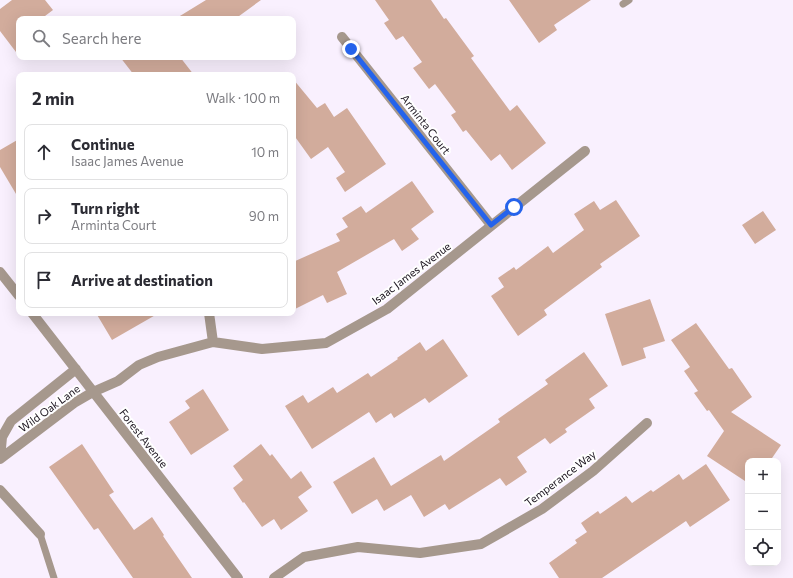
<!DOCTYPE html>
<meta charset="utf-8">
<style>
:root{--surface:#fff;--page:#f7f7f7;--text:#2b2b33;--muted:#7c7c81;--line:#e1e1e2}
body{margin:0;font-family:Commissioner,sans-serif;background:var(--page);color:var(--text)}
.controls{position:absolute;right:12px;bottom:12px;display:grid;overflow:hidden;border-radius:8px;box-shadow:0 4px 16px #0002}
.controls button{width:36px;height:36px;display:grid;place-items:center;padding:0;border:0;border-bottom:1px solid var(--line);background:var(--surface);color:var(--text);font:20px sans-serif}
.stop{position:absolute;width:12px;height:12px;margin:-9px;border:3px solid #2563eb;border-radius:50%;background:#fff}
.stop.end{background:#2563eb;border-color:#fff;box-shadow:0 1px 4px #0008}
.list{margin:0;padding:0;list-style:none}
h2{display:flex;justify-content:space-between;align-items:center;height:52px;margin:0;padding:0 16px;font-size:17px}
h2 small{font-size:13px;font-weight:400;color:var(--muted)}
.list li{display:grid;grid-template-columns:26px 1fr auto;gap:12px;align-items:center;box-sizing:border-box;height:56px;margin:0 8px 8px;padding:0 8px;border:1px solid var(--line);border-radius:8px}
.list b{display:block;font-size:15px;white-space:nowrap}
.list p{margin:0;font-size:13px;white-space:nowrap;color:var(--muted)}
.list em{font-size:13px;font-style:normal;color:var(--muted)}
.icon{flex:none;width:22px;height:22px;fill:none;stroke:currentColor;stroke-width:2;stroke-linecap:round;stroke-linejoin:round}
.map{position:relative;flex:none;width:793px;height:578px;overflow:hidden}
.search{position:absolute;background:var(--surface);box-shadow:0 4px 16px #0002;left:16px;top:16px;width:280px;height:44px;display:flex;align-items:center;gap:10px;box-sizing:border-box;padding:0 14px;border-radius:8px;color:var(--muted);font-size:15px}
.panel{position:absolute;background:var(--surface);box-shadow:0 4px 16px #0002;left:16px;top:72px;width:280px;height:244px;border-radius:8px}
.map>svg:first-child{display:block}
</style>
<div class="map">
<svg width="793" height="578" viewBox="0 0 793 578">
<rect width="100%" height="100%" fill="#f9f0fe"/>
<path fill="#d2ac9c" d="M12 0H45L53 10 41 19H19V56L0 31V9Z
M206 0H261L235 19H175Z
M375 0H431L444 19 446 18 474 56 471 58 510 111 517 105 546 143 512 170 500 154 491 161 466 130 463 132 451 115 456 112 435 84 429 89 413 68 422 62 403 36 396 40 384 23 389 20Z
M509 0H591L554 25 557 30 539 43Z
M120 57H180L194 75H134Z
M293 79 317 108 325 103 334 117 347 108 386 164 345 192 336 178 345 172 328 147 311 159 293 134Z
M19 139V199L0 167V150Z
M412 181 434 212 411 229 419 239 402 251 394 239 337 272 347 294 327 303 323 295 293 310V262L340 241 336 234 348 227 342 218 361 206 366 213Z
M616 200 640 236 600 264 602 267 544 310 547 315 518 336 491 296 504 287 498 278 514 267 516 270 548 246 553 253 584 230 574 214 594 201 600 210Z
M763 211 776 230 755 244 742 225Z
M650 299 665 341 643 348 646 358 622 366 605 314Z
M96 313H159L112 340Z
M696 323 729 369 732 368 752 397 731 412 781 445 770 461H748V483L707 456 724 431 709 410 707 411 694 393 698 391 684 371 690 367 671 340Z
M443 339 468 376 429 403 425 398 394 418 391 413 376 423 369 412 312 449 285 406 303 395 308 403 333 387 337 393 368 373 371 377 398 359 397 358 420 342 426 351Z
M584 352 608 386 589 399 595 408 565 429 567 432 550 444 545 438 517 457 527 472 506 486 500 478 449 510 445 504 424 517 411 495 384 511 377 499 352 514 333 482 374 457 391 486 441 455 444 461 500 422 498 419 548 384 545 380Z
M203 389 229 430 191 455 169 422 190 408 185 401Z
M82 444 114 492 109 495 134 530 152 517 164 535 163 536 192 578H133L98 528 94 530 49 467Z
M261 444 270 456 272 454 291 479 301 471 312 487 298 497 308 511 281 530 274 519 262 527 244 502 243 503 233 488 243 480 233 466Z
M706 464 730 500 690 527 686 521 602 578H559L549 563 577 543 575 540 587 532 581 523 598 511 600 514 626 496 632 503 651 490 653 492 679 474 683 480Z"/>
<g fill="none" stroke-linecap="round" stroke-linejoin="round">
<path stroke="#a6988d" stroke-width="7" d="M623 4 629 0
M40 534 54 578"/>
<path stroke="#a6988d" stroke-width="10" d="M342 37 491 225
M0 272 19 296
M32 313 238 578
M209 313 213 342
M0 459 74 403 93 392 118 381 139 365 158 357 213 342 262 349 326 343 387 309 585 151
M0 459 2 437 11 421 76 369
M0 490 40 534
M274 578 304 557 358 547 420 553 481 544 542 509 593 471 647 423"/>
</g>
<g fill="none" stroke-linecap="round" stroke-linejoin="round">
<path stroke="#2563eb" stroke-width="5" d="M351 49 491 225 514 207"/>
</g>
<g text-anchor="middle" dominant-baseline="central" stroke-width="4" stroke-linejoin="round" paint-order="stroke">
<g font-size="11" fill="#19121d" stroke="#fff">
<text transform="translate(426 124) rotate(52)">Arminta Court</text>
<text transform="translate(411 273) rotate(-37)">Isaac James Avenue</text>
<text transform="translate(49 408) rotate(-36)">Wild Oak Lane</text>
<text transform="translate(144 438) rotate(52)">Forest Avenue</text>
<text transform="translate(560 478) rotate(-37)">Temperance Way</text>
</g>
</g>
</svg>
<div class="controls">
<button>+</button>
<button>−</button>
<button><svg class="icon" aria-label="locate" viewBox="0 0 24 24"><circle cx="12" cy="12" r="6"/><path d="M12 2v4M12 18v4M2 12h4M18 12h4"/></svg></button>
</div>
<div class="stop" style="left:514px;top:207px"></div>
<div class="stop end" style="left:351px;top:49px"></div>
<div class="search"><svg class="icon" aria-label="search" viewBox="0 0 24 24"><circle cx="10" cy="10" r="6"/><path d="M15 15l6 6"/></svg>Search here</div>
<section class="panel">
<h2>2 min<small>Walk · 100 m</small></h2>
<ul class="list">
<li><svg class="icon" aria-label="ahead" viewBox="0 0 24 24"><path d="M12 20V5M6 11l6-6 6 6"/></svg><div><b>Continue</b><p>Isaac James Avenue</p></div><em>10 m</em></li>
<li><svg class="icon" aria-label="right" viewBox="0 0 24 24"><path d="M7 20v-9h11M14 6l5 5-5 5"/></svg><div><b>Turn right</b><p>Arminta Court</p></div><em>90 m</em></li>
<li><svg class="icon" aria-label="arrive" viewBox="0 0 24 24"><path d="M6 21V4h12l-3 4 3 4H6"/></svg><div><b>Arrive at destination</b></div></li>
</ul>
</section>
</div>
